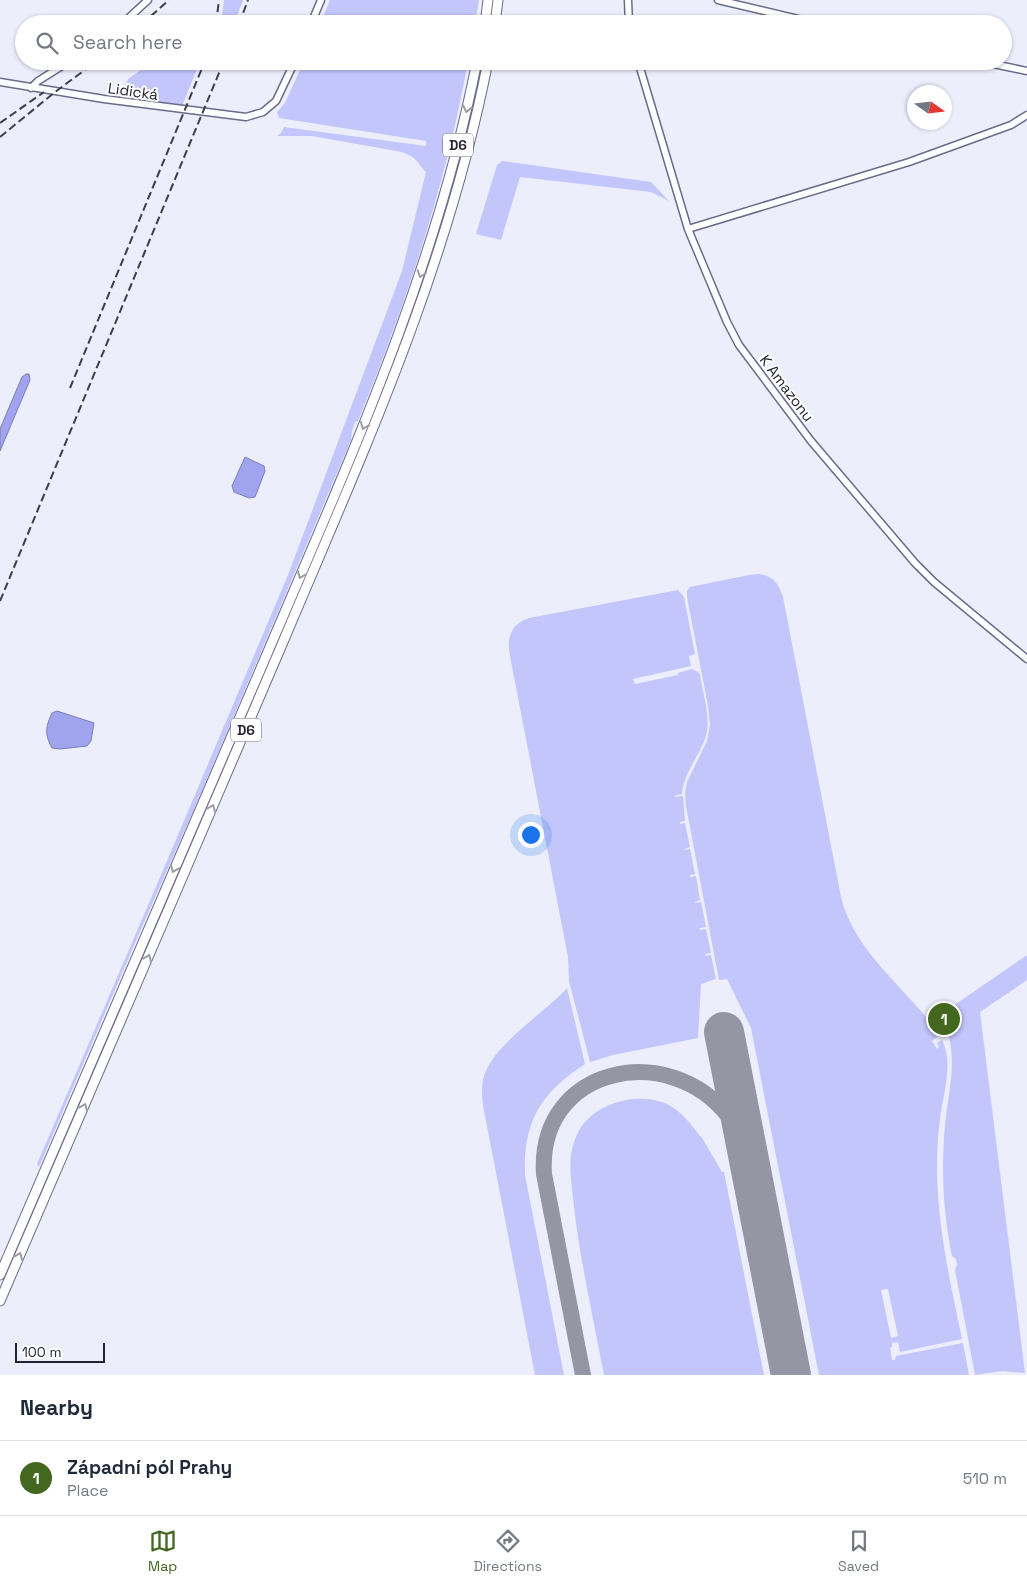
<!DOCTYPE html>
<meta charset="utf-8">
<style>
:root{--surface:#fff;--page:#f2f2f3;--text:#1f2937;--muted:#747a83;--line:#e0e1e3;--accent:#43671f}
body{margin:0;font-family:"Space Grotesk",sans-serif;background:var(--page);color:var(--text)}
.compass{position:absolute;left:907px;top:85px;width:45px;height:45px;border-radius:50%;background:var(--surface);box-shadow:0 1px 4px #0004;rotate:104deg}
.scale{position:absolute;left:15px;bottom:12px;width:90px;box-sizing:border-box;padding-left:5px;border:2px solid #242432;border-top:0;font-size:14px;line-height:18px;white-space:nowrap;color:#242432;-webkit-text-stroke:4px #fff;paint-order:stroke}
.you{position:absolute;left:530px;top:834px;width:18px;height:18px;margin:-12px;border:4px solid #fff;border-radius:50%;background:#1a73e8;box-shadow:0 0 0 8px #1a73e833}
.badge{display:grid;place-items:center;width:32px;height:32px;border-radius:50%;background:var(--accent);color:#fff;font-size:16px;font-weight:700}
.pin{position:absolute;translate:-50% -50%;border:2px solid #fff;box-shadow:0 1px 5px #0006}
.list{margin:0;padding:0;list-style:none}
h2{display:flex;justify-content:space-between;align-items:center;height:65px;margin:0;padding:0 20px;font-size:21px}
h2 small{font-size:16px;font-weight:400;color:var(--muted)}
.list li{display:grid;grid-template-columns:32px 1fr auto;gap:15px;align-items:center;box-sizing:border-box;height:75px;padding:0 20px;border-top:1px solid var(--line)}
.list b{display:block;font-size:19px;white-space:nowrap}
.list p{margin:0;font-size:16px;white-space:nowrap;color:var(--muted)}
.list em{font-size:16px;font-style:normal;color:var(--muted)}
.icon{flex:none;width:28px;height:28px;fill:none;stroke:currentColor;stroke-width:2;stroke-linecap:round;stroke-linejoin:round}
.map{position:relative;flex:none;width:1027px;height:1375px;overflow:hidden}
.search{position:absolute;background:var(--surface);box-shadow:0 1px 4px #0004;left:15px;right:15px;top:15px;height:55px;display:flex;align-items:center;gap:12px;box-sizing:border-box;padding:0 18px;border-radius:28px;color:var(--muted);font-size:19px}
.sheet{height:140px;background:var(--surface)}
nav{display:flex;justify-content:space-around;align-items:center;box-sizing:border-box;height:70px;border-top:1px solid var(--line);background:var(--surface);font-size:14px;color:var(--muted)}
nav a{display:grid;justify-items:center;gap:2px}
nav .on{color:var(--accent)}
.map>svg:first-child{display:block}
</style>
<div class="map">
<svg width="1027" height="1375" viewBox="0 0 1027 1375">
<rect width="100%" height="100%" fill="#eceefc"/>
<path fill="#c3c6fb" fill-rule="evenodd" d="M224 0H243L234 24H221Z
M330 0H479L475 24H320Z
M154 61 200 62 182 106 121 97 128 79Z
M304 61H468C446 185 406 304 358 421L355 422 352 431 351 440 196 805 141 929 39 1167 37 1164 161 875 288 575 402 271 426 172C416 162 418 158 402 152L312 136H277L281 133 284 127 426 146V141L279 118 277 112 285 103Z
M502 161 651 182 669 201 651 192 520 177 501 240 476 234 497 165Z
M759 574C773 576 779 584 783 597L841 897C855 954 908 989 940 1035L932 1041 937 1049 939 1047 937 1043 942 1040C954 1063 943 1094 940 1119 930 1194 947 1267 962 1339L900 1352 898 1342 892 1343V1347L890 1348 892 1360H895L896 1356 963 1343 969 1375H819L751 1028 727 979 719 980 686 806 685 793 687 782 707 741 710 725 708 706 687 597V591L690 587 749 575ZM888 1289 898 1336 891 1338 881 1290Z
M678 590 684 597 695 654 689 656 691 666 633 679 635 684 678 675V673L692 669 698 672 700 675C703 694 711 717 706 736 699 757 684 772 682 794L674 796 675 797 683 796 685 821 680 822V824L685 823 690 847 685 849V850L690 849 695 874 690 875V877L696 876 700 900 695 902V903L701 902 706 927 700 928V930L706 929 711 953 705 954 706 956 711 955 716 979 701 984 698 1038 613 1055 590 1062 569 981 568 957 510 656C506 638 511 624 529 618Z
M1027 955V980L980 1012 1025 1373 1002 1371 975 1375 955 1270 957 1265 956 1259 952 1256C943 1213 941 1169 945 1125 948 1093 957 1065 948 1033L954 1024 946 1016 940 1019 937 1017Z
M567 988 585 1064C541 1093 523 1121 525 1175L564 1375H535L487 1126C484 1111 480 1095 483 1080 489 1047 545 1013 567 988Z
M633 1099C667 1097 681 1110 700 1136H701L722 1172H724L764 1375H604C593 1316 579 1257 573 1198 571 1177 567 1157 576 1137 586 1113 609 1102 633 1099Z"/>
<path fill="#a0a3ee" stroke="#7b7db6" d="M26 374H29L30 380 0 451V429L22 377Z
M245 457 264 466 265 471 255 497 249 498 234 492 232 486Z
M57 711 94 723 91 741 87 746 60 749 52 748C44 734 46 726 52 713Z"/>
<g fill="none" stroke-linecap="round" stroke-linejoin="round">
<path stroke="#9496a4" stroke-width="16" d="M583 1375 544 1174C537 1066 670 1039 729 1117 750 1145 752 1181 759 1214"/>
<path stroke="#9496a4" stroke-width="40" d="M724 1032 791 1375"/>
<g stroke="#6a6b8b" stroke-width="9">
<path id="minor" d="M628 0 629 24
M718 0 819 24
M122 24 148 0
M311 24 321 0
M638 61 688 229 727 322 739 345 811 441 915 563 934 582 1027 659
M979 61 1027 71
M0 82 104 99 246 117 263 112 276 101 295 61
M31 88 38 81 70 61
M688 229 909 162 1011 125 1027 115"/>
</g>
<g stroke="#6a6b8b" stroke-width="11">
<path id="highway" d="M485 24 488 0
M495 24 498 0
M0 1275C89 1068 178 861 267 654 350 459 436 270 477 61
M0 1301C95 1081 189 862 283 642 364 450 448 267 488 61"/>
</g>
<use href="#minor" stroke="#fff" stroke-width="6"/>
<use href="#highway" stroke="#fff" stroke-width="9"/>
<path stroke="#3d3d4b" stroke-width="2" stroke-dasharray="8 4" stroke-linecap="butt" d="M142 24 169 0
M216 24 219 0
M239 24 248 0
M0 123 44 92
M0 137 55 92 97 61
M70 388 205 61
M0 601 224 61"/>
</g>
<defs><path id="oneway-chevron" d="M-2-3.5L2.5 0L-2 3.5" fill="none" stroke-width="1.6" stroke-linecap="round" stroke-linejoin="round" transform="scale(1.25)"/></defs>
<g stroke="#9c9ca3">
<use href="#oneway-chevron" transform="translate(467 109) rotate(103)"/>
<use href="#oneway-chevron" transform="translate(421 274) rotate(108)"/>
<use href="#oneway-chevron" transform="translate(364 426) rotate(112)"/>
<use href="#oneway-chevron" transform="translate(301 575) rotate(113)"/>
<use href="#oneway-chevron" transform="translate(212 808) rotate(-67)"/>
<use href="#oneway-chevron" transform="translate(174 869) rotate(113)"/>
<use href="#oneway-chevron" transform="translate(148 958) rotate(-67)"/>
<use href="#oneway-chevron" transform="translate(84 1107) rotate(-67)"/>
<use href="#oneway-chevron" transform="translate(19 1256) rotate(-67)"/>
</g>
<g text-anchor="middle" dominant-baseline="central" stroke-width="4" stroke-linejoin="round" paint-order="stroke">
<g fill="#fff" stroke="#666670" stroke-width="1">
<rect x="443" y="133.5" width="30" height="23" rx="4"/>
<rect x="231" y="718.5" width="30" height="23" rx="4"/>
</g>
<g font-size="14" font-weight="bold" fill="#242432">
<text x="458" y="145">D6</text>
<text x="246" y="730">D6</text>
</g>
<g font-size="15" fill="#242432" stroke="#fff">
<text transform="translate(133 91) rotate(8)">Lidická</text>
<text transform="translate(787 388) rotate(53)">K Amazonu</text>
</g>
</g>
</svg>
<svg class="compass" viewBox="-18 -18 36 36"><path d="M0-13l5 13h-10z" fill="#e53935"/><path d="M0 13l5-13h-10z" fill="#747a83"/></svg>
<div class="scale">100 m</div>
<div class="you"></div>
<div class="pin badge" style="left:944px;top:1019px">1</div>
<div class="search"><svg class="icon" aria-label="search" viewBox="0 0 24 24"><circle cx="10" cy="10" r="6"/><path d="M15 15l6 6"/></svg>Search here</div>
</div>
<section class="sheet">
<h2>Nearby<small></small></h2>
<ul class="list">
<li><span class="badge">1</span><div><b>Západní pól Prahy</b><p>Place</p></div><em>510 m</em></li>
</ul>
</section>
<nav>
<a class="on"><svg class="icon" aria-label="map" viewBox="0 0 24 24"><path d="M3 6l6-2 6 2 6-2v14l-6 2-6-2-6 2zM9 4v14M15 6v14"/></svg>Map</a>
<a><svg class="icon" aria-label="directions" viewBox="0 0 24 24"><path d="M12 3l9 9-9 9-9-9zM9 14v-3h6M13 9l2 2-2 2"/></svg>Directions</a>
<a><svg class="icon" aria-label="saved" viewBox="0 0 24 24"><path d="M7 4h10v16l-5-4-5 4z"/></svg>Saved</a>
</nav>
